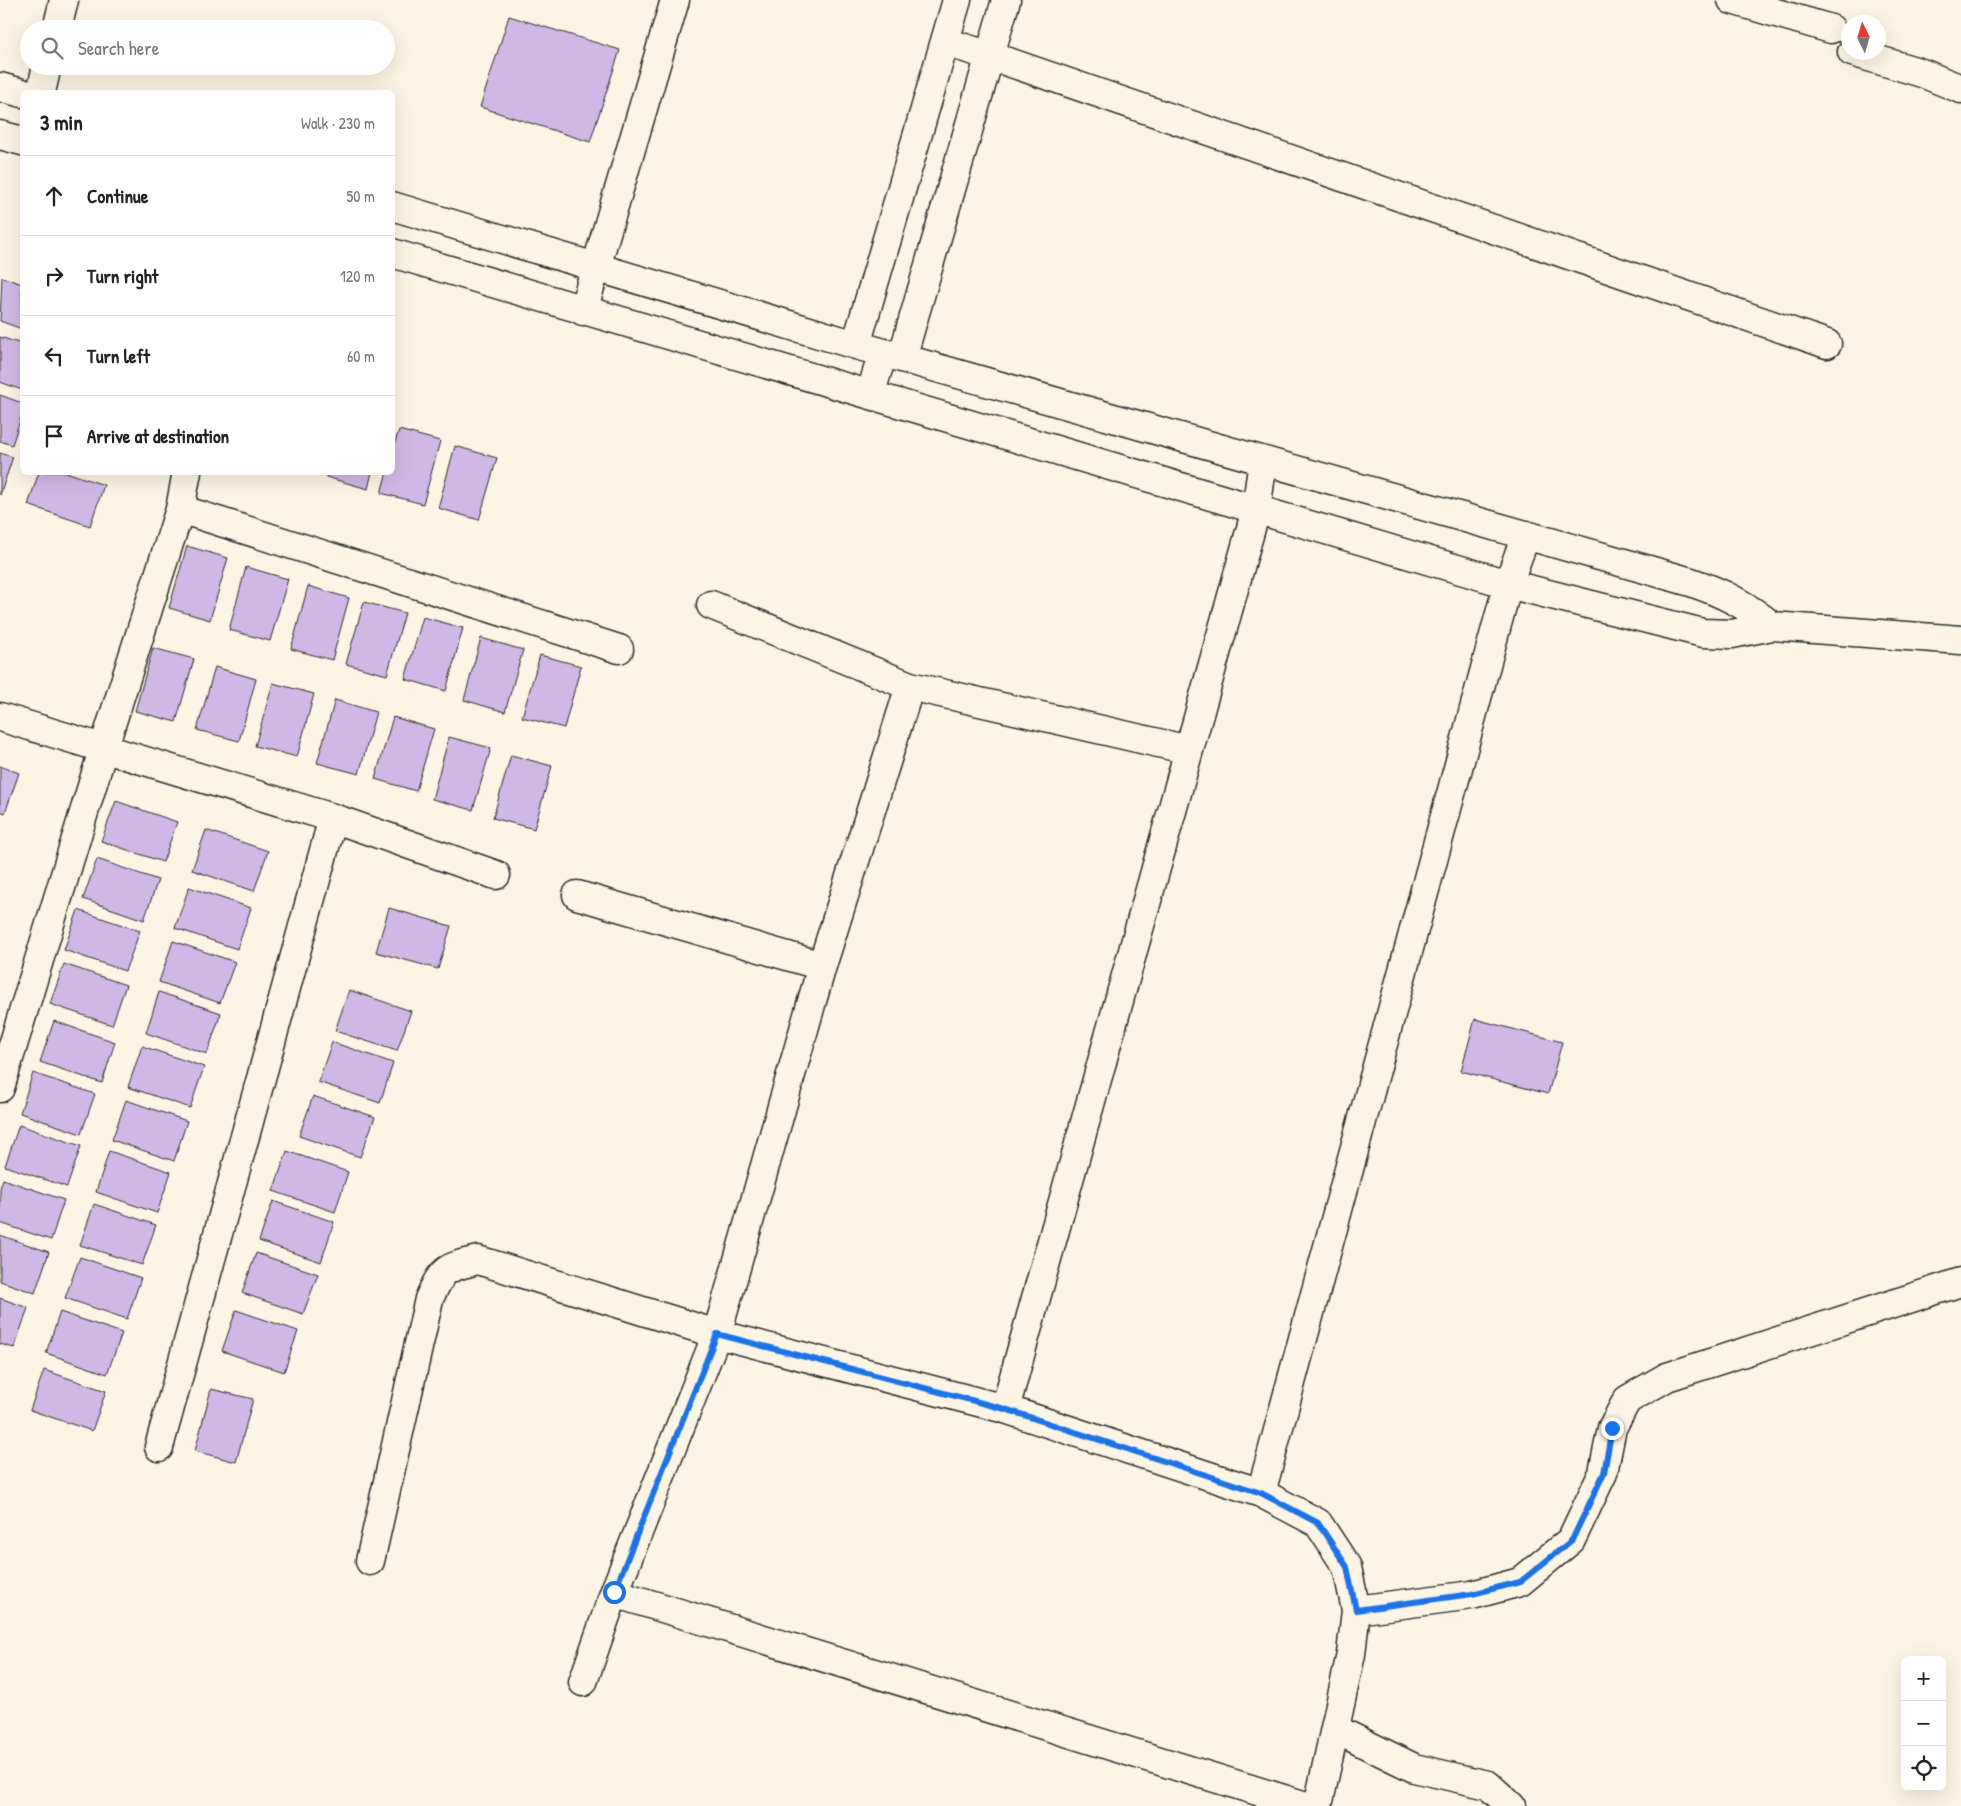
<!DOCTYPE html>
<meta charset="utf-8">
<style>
:root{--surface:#fff;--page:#f2f2f2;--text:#222;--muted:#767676;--line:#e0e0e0}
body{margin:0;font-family:"Patrick Hand",sans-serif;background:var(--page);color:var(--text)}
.controls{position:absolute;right:15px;bottom:15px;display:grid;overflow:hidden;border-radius:8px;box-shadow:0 5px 20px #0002}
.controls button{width:45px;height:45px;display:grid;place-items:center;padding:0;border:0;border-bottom:1px solid var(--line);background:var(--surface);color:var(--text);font:25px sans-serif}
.compass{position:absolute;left:1841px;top:15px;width:45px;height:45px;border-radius:50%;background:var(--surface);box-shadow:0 5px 20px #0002;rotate:355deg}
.stop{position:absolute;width:15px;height:15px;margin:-11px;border:4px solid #1a73e8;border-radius:50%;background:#fff}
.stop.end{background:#1a73e8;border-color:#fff;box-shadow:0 1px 5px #0008}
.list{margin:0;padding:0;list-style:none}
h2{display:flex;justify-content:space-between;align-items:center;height:65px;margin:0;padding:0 20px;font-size:21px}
h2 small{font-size:16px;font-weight:400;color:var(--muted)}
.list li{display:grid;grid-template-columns:32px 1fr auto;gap:15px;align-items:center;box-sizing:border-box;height:80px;padding:0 20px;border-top:1px solid var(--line)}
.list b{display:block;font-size:19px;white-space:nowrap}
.list em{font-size:16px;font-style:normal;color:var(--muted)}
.icon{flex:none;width:28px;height:28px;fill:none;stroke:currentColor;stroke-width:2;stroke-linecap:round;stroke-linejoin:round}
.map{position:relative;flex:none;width:1961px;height:1806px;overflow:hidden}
.search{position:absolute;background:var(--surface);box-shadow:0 5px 20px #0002;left:20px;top:20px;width:375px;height:55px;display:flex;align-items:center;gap:12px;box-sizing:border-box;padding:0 18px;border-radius:28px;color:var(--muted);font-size:19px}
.panel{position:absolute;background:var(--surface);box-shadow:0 5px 20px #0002;left:20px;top:90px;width:375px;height:385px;border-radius:8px}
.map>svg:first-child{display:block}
</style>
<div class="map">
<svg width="1961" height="1806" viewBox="0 0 1961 1806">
<rect width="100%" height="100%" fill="#fcf5e5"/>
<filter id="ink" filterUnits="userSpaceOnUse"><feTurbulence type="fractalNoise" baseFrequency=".02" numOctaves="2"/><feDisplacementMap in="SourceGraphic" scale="10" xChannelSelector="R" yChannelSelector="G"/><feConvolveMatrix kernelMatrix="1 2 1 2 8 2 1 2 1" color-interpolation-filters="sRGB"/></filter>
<g filter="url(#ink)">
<path fill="#d1b7e6" stroke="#2b2b2b" d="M509 16 620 50 590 142 480 107Z
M2 277 22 284V329L0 321Z
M0 337 22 344V390L0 382Z
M0 395 22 403V414L12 445 0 441Z
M399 430 440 441 423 504 381 493 387 472H392V452Z
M455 446 497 458 479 520 438 508Z
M0 453 13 457 0 495Z
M39 472H66L104 485 90 526 28 505Z
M328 472H372L368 489 326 477Z
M187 546 228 558 210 620 169 608Z
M246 567 288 579 270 641 229 630Z
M308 586 349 598 332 660 291 649Z
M364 602 405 613 387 675 346 664Z
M423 617 463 628 446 691 405 679Z
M481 638 523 650 505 712 464 700Z
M153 648 194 659 176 722 135 711Z
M540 655 581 666 564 728 522 717Z
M215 667 256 679 239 741 197 730Z
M273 683 314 694 297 757 255 746Z
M335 700 376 712 359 774 317 763Z
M393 717 434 729 416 791 375 779Z
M449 737 491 748 473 810 432 799Z
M511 755 552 766 534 829 493 818Z
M0 766 19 773 5 813 0 811Z
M116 801 177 822 163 862 101 841Z
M206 830 268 851 254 891 192 870Z
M97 859 158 880 144 920 83 899Z
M189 887 251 908 237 949 175 928Z
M389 908 451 926 438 969 376 952Z
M78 910 140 931 125 971 64 950Z
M173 941 235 962 220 1003 159 982Z
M64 964 126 985 112 1025 50 1004Z
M349 990 411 1011 397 1051 335 1031Z
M159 992 221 1013 207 1054 146 1033Z
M1475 1019 1562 1042 1548 1094 1461 1071Z
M54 1021 115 1042 102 1083 40 1062Z
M332 1042 393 1063 380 1103 318 1082Z
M142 1046 204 1067 190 1108 128 1087Z
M33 1073 95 1094 81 1134 20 1113Z
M313 1096 375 1117 360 1157 299 1136Z
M126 1100 187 1121 174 1161 112 1140Z
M19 1125 81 1146 67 1187 5 1166Z
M109 1151 171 1172 157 1213 96 1192Z
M287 1151 348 1172 335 1212 273 1191Z
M3 1179 64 1200 51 1240 0 1223V1188Z
M273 1201 334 1222 321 1262 259 1241Z
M94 1204 156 1225 142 1265 80 1245Z
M0 1235 49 1252 35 1293 0 1281Z
M256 1253 318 1274 303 1314 242 1293Z
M80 1257 141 1278 127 1319 65 1298Z
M0 1298 28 1308 14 1348 0 1344Z
M236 1310 298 1331 284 1372 222 1351Z
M60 1312 122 1333 107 1374 46 1353Z
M44 1370 106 1391 92 1431 30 1410Z
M211 1389 253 1399 236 1462 195 1451Z"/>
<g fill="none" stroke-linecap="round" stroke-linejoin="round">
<g stroke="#2b2b2b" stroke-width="31">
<path id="minor" d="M1732 0 1831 29
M57 29 64 0
M945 42 991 56 1827 344
M1852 52 1922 73 1961 89
M0 87 22 93
M41 92 47 66
M0 135 22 141
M392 206 856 345 1691 582C1723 593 1745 604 1772 626
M392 253 1508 584 1703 633 1732 634 1772 626 1961 640
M583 311 675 0
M856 345 957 0
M902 358 1006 0
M870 395 883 353
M1263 461 1256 510 1005 1409 1261 1493 1318 1523 1347 1567 1356 1610 1351 1654 1318 1806
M180 509 619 649
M711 605 910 686 1189 750
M0 717 333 818 496 875
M577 895 822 966
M0 1088 103 750 180 509 187 472
M159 1447 333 818
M1261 1493 1508 584 1526 535
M370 1561 429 1299C443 1268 445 1268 478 1260L717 1334 1005 1409
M614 1593 1306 1806
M1356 1610 1472 1595 1520 1582 1571 1540 1603 1473 1612 1428 1627 1400 1667 1377 1961 1282
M583 1682 614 1593 717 1334 822 966 910 686
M1335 1729 1414 1768 1488 1785 1511 1806"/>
</g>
<use href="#minor" stroke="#fcf5e5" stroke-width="28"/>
</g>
</g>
<g fill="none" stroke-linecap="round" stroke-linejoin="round" filter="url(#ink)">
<path stroke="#1a73e8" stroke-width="6" d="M614 1592 717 1334 1005 1409 1261 1493 1318 1523 1347 1567 1356 1610 1472 1594 1520 1582 1572 1540 1604 1473 1612 1428"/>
</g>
</svg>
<div class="controls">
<button>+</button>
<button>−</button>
<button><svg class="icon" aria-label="locate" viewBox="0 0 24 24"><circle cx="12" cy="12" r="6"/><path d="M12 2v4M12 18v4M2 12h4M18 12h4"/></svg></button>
</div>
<svg class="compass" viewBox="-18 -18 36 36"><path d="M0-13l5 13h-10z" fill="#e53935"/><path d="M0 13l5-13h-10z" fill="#767676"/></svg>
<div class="stop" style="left:614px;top:1592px"></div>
<div class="stop end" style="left:1612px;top:1428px"></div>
<div class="search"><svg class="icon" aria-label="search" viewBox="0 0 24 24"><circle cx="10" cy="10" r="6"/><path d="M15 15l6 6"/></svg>Search here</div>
<section class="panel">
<h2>3 min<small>Walk · 230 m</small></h2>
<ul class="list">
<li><svg class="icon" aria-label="ahead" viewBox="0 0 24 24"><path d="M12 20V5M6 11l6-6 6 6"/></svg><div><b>Continue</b></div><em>50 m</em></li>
<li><svg class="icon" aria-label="right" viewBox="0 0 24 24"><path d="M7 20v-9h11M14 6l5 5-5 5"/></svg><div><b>Turn right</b></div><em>120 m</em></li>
<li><svg class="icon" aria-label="left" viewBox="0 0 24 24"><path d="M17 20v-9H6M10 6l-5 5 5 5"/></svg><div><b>Turn left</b></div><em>60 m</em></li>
<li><svg class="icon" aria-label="arrive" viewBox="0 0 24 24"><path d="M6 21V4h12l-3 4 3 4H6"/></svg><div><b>Arrive at destination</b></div></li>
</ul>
</section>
</div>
